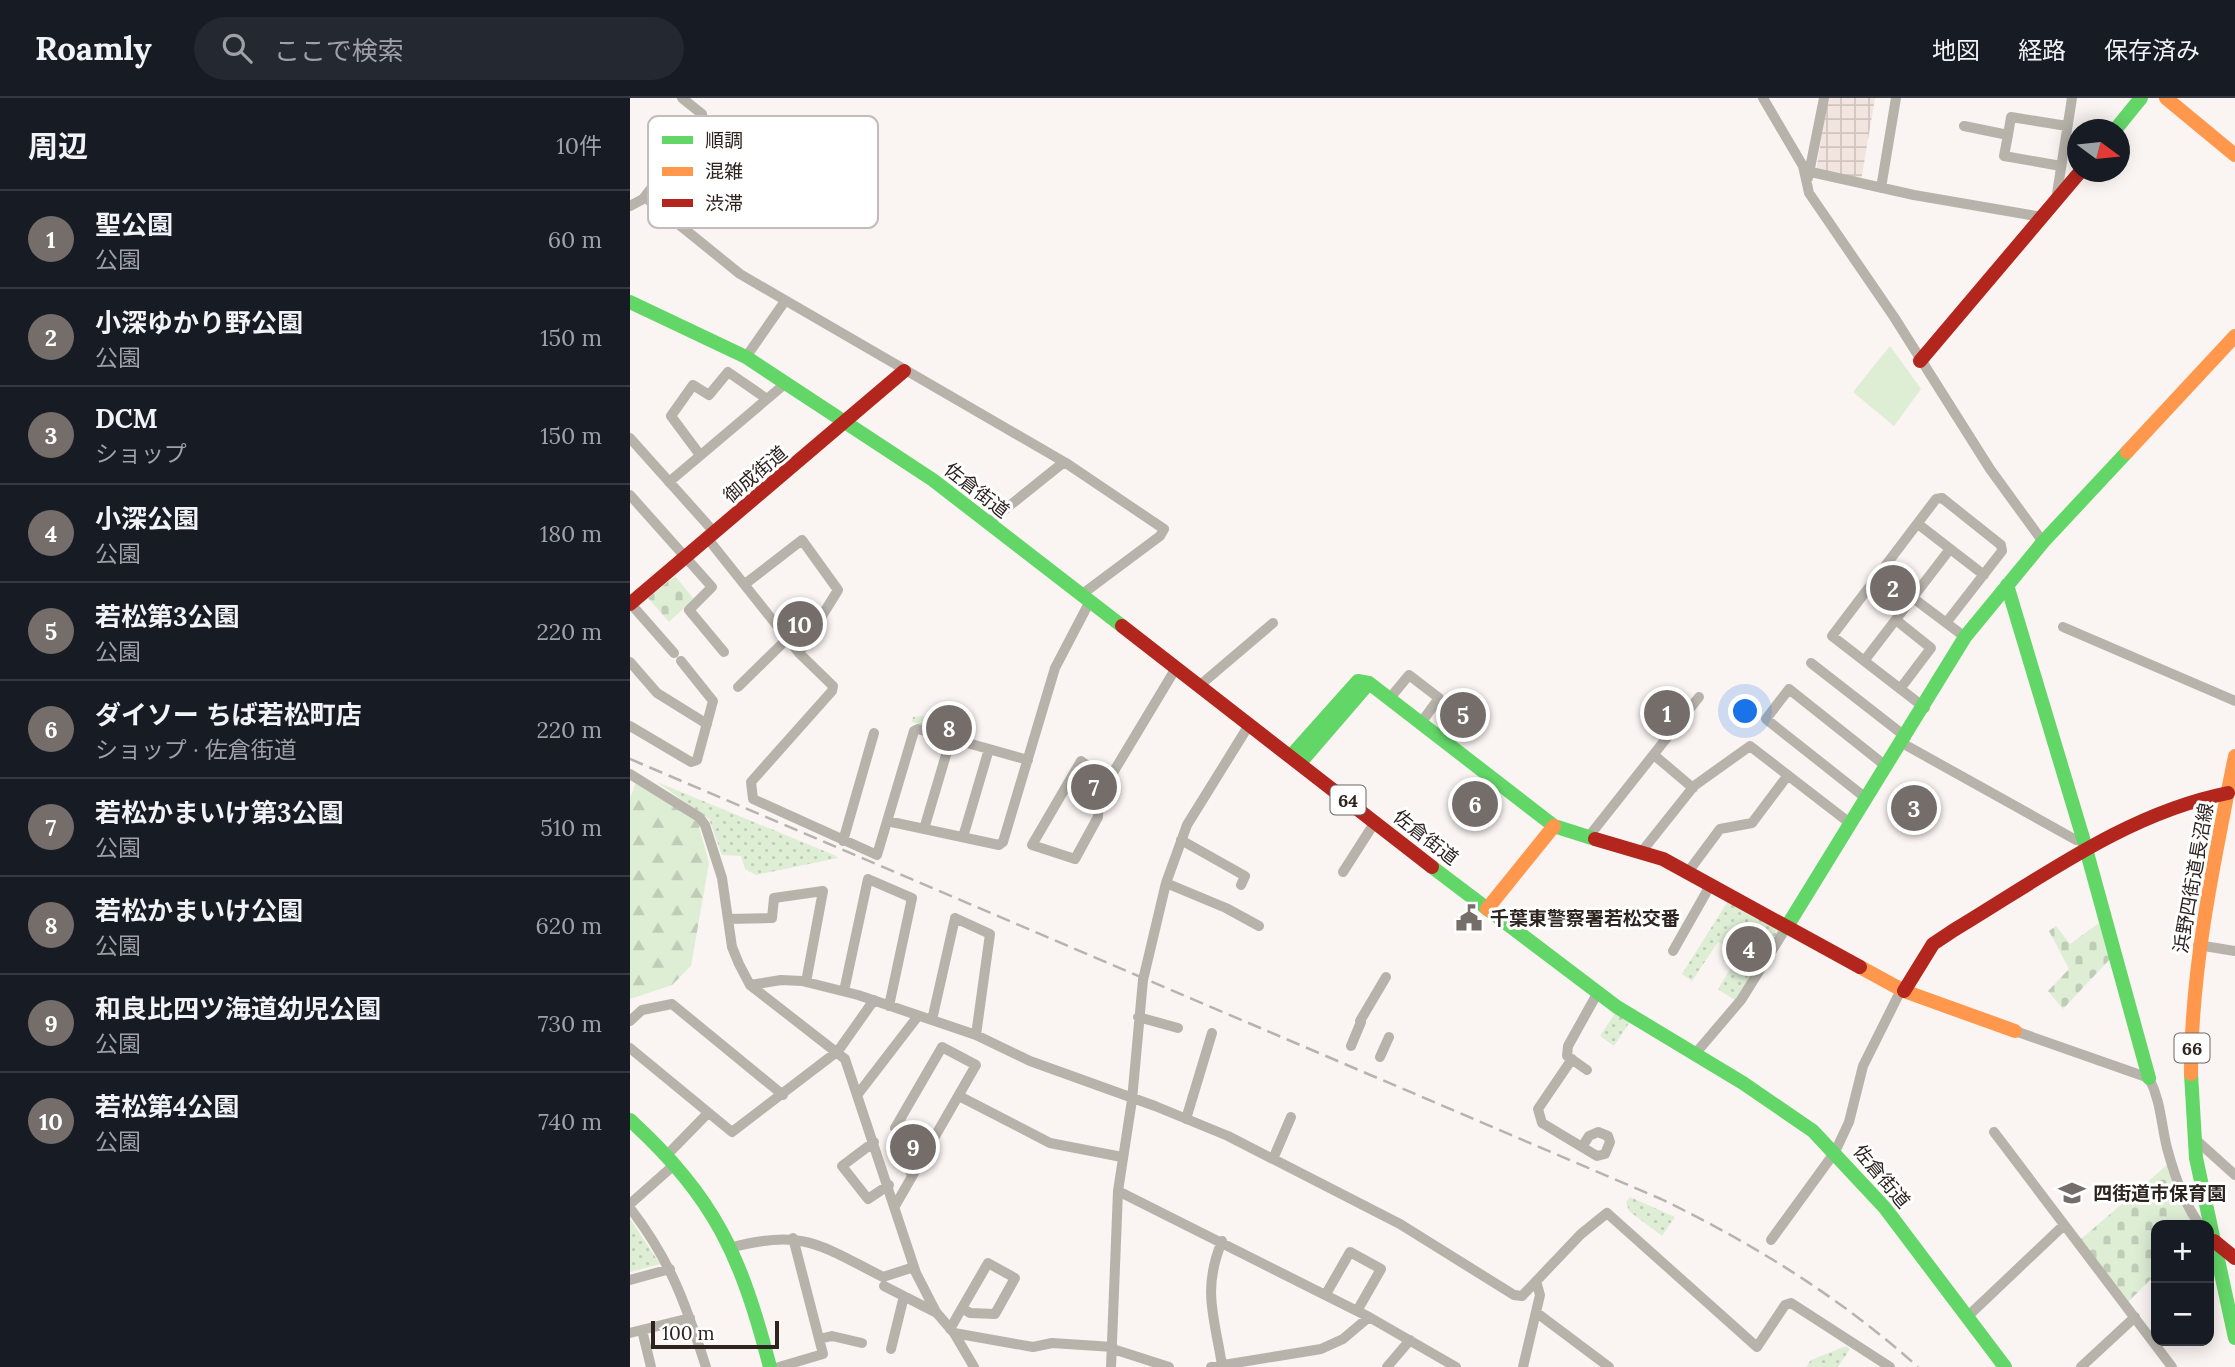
<!DOCTYPE html>
<html lang="ja">
<meta charset="utf-8">
<style>
:root{--surface:#171b24;--page:#242831;--text:#f1f3f6;--muted:#9ea1a6;--line:#363941;--accent:#756d6a}
body{margin:0;font-family:Lora,"Noto Sans JP",serif;background:var(--page);color:var(--text)}
.controls{position:absolute;right:21px;bottom:21px;display:grid;overflow:hidden;border-radius:14px;box-shadow:0 4px 18px #0003}
.controls button{width:63px;height:63px;display:grid;place-items:center;padding:0;border:0;border-bottom:2px solid var(--line);background:var(--surface);color:var(--text);font:35px sans-serif}
.compass{position:absolute;left:1437px;top:21px;width:63px;height:63px;border-radius:50%;background:var(--surface);box-shadow:0 4px 18px #0003;rotate:105deg}
.scale{position:absolute;left:21px;bottom:18px;width:128px;box-sizing:border-box;padding-left:7px;border:4px solid #2d2420;border-top:0;font-size:19px;line-height:24px;white-space:nowrap;color:#2d2420;-webkit-text-stroke:5px #fff;paint-order:stroke}
.you{position:absolute;left:1116px;top:614px;width:24px;height:24px;margin:-18px;border:5px solid #fff;border-radius:50%;background:#1a73e8;box-shadow:0 0 0 10px #1a73e833}
.badge{display:grid;place-items:center;width:46px;height:46px;border-radius:50%;background:var(--accent);color:#fff;font-size:23px;font-weight:700}
.pin{position:absolute;translate:-50% -50%;border:4px solid #fff;box-shadow:0 2px 7px #0006}
.list{margin:0;padding:0;list-style:none}
h2{display:flex;justify-content:space-between;align-items:center;height:91px;margin:0;padding:0 28px;font-size:30px}
h2 small{font-size:23px;font-weight:400;color:var(--muted)}
.list li{display:grid;grid-template-columns:46px 1fr auto;gap:21px;align-items:center;box-sizing:border-box;height:98px;padding:0 28px;border-top:2px solid var(--line)}
.list b{display:block;font-size:26px;white-space:nowrap}
.list p{margin:0;font-size:23px;white-space:nowrap;color:var(--muted)}
.list em{font-size:23px;font-style:normal;color:var(--muted)}
.icon{flex:none;width:38px;height:38px;fill:none;stroke:currentColor;stroke-width:2;stroke-linecap:round;stroke-linejoin:round}
.map{position:relative;flex:none;width:1605px;height:1269px;overflow:hidden}
header{display:flex;align-items:center;gap:42px;box-sizing:border-box;height:98px;padding:0 35px;background:var(--surface);border-bottom:2px solid var(--line)}
header strong{font-size:33px}
nav{display:flex;gap:38px;margin-inline-start:auto;font-size:24px}
.search{width:490px;height:63px;background:var(--page);display:flex;align-items:center;gap:18px;box-sizing:border-box;padding:0 24px;border-radius:38px;color:var(--muted);font-size:26px}
main{display:flex}
aside{flex:1;background:var(--surface)}
.map>svg:first-child{display:block}
</style>
<header>
<strong>Roamly</strong>
<div class="search"><svg class="icon" aria-label="search" viewBox="0 0 24 24"><circle cx="10" cy="10" r="6"/><path d="M15 15l6 6"/></svg>ここで検索</div>
<nav><a>地図</a><a>経路</a><a>保存済み</a></nav>
</header>
<main>
<aside>
<h2>周辺<small>10件</small></h2>
<ul class="list">
<li><span class="badge">1</span><div><b>聖公園</b><p>公園</p></div><em>60 m</em></li>
<li><span class="badge">2</span><div><b>小深ゆかり野公園</b><p>公園</p></div><em>150 m</em></li>
<li><span class="badge">3</span><div><b>DCM</b><p>ショップ</p></div><em>150 m</em></li>
<li><span class="badge">4</span><div><b>小深公園</b><p>公園</p></div><em>180 m</em></li>
<li><span class="badge">5</span><div><b>若松第3公園</b><p>公園</p></div><em>220 m</em></li>
<li><span class="badge">6</span><div><b>ダイソー ちば若松町店</b><p>ショップ · 佐倉街道</p></div><em>220 m</em></li>
<li><span class="badge">7</span><div><b>若松かまいけ第3公園</b><p>公園</p></div><em>510 m</em></li>
<li><span class="badge">8</span><div><b>若松かまいけ公園</b><p>公園</p></div><em>620 m</em></li>
<li><span class="badge">9</span><div><b>和良比四ツ海道幼児公園</b><p>公園</p></div><em>730 m</em></li>
<li><span class="badge">10</span><div><b>若松第4公園</b><p>公園</p></div><em>740 m</em></li>
</ul>
</aside>
<div class="map">
<svg width="1605" height="1269" viewBox="0 0 1605 1269">
<defs>
<pattern id="industrial-grid" width="8" height="8" patternUnits="userSpaceOnUse" patternTransform="scale(1.75)"><rect width="8" height="8" fill="#f2e5df"/><path d="M0 4h8M4 0v8" fill="none" stroke="#d0c4bf"/></pattern>
<pattern id="green-dots" width="8" height="8" patternUnits="userSpaceOnUse" patternTransform="scale(1.75)"><rect width="8" height="8" fill="#deeed5"/><path d="M2 2h.1M6 6h.1" fill="none" stroke="#bfccb7" stroke-width="1.8" stroke-linecap="round"/></pattern>
<pattern id="forest-firs" width="22" height="20" patternUnits="userSpaceOnUse" patternTransform="scale(1.75)"><rect width="22" height="20" fill="#deeed5"/><path d="M5 1l3.5 6h-7zM16 11l3.5 6h-7z" fill="#bfccb7"/></pattern>
<pattern id="cemetery-stones" width="16" height="16" patternUnits="userSpaceOnUse" patternTransform="scale(1.75)"><rect width="16" height="16" fill="#deeed5"/><path d="M2 7V4a2 2 0 0 1 4 0v3zM10 15v-3a2 2 0 0 1 4 0v3z" fill="#bfccb7"/></pattern>
</defs>
<rect width="100%" height="100%" fill="#faf4f2"/>
<path fill="url(#industrial-grid)" d="M1198 0H1245L1231 83 1186 73Z"/>
<path fill="url(#green-dots)" d="M1259 468 1271 477 1268 482 1281 492 1266 512 1252 501 1256 496 1244 487Z
M176 513 182 522 170 542 164 541 156 530Z
M840 590 857 604 826 644 809 631Z
M1032 601 1051 617 1042 628 1023 612Z
M337 613 331 637 282 624 283 619Z
M27 684 204 757 208 760 126 777 115 771 111 758 92 757 79 721Z
M1098 803 1151 833 1106 903 1088 891 1109 857 1088 844 1062 883 1052 876Z
M987 912 1001 922 984 948 970 938Z
M272 1019 301 1035 284 1065 278 1062 268 1027Z
M1000 1099 1045 1119 1032 1138 999 1113 996 1104Z
M0 1121 30 1166 0 1174Z
M1216 1248 1220 1251 1208 1269H1176L1181 1262Z"/>
<path fill="url(#forest-firs)" d="M6 684 67 721 79 765 61 868 42 887 0 901V700Z"/>
<path fill="url(#cemetery-stones)" d="M45 478 64 501 39 524 18 500Z
M1469 825 1480 861 1433 911 1418 893 1439 871 1419 833 1426 828 1440 846Z
M1537 1067 1564 1127H1526V1176L1498 1204 1450 1142Z"/>
<path fill="#deeed5" d="M1260 248 1291 291 1264 328 1223 294Z"/>
<g fill="none" stroke-linecap="round" stroke-linejoin="round">
<path stroke="#b7b3ab" stroke-width="10" d="M1133 0 1173 68 1179 95 1264 219 1360 371 1413 444
M1334 28 1378 37 1374 58 1431 68
M1378 37 1381 19 1437 28
M1181 74 1284 97 1412 119
M1178 80 1194 0
M1251 90 1266 0
M15 99 110 176 436 365 534 431 530 438 451 497
M1426 102 1442 0
M0 108 13 101 73 22 72 16 52 0
M116 259 155 203
M0 340 85 435
M70 357 41 318 63 287 79 297 98 274 137 301
M39 384 156 285
M0 397 82 489 59 512 94 554
M358 425 434 364
M1288 426 1354 477
M78 441 169 555 203 588 202 593 121 684 123 701 247 757 284 633 288 631 398 662
M115 486 172 442 208 492 169 555
M1283 500 1335 539
M1 506 44 555
M1266 522 1301 550 1270 591
M1433 529 1605 603
M1234 563 1320 451
M0 564 27 595 77 626
M1181 565 1276 639
M569 588 643 525
M108 589 158 540
M760 600 779 577 809 600 791 625
M1295 610 1202 538 1306 401 1312 400 1371 447 1372 453 1316 525
M0 628 61 664 67 662 83 603 51 563
M1272 645 1446 742 1453 740
M1024 657 1063 690
M0 676 69 719 75 727 92 780 102 849 109 866 120 887 215 961 286 1175 306 1214 324 1235 344 1269
M478 683 451 663 402 747 445 761 468 719 469 699 478 683 546 570
M1237 701 1136 621 1159 591 1257 669
M257 723 369 747 373 744 425 570 460 503
M294 731 321 640
M960 737 1069 599
M333 739 359 651
M551 742 615 778 611 787
M213 743 244 635
M1013 752 1064 688 1120 648 1221 726
M713 774 745 724
M1058 774 1090 731 1122 725 1158 677
M536 785 596 810 629 828
M98 821 142 820 144 800 193 793 176 884
M1568 847 1605 853
M1043 853 1081 786
M120 887 151 882 172 883 228 897 346 937 400 963 525 1008 598 1038 770 1126 884 1197 892 1198 951 1136 977 1115 1127 1249 1155 1207 1161 1205 1260 1269
M214 893 238 781 282 800 259 908
M508 919 548 930
M302 922 325 820 360 836 346 937
M0 923 12 912 42 906 153 997
M730 923 756 879
M1385 933 1519 980C1531 1003 1531 1026 1537 1050 1544 1076 1554 1106 1570 1127
M721 948 731 924
M0 950 102 1034 208 953 244 902
M1065 956 1111 902 1156 830
M750 959 759 939
M942 961 908 1011 912 1025 967 1058 975 1056 980 1044 978 1038 968 1034 959 1038 952 1049
M957 972 937 958 938 948 967 896
M228 996 288 918
M329 998 420 1045 492 1059
M556 1021 582 935
M1364 1034 1542 1269
M1565 1041 1605 1077
M244 1044 212 1068 238 1101 259 1087
M37 1057 78 1015
M643 1061 661 1019
M488 1093 739 1219 826 1269
M0 1106 44 1067
M265 1108 346 967 312 949 265 1030 282 1078
M0 1110C41 1163 56 1207 76 1269
M1141 1142 1205 1054 1219 1024 1233 968 1271 892
M592 1143C572 1192 584 1217 592 1267
M100 1150C172 1130 190 1147 253 1179L284 1169
M0 1182 40 1171
M254 1188 305 1214
M696 1196 720 1154 751 1171 727 1213
M907 1215 979 1269
M1337 1219 1434 1127
M320 1231 332 1210 340 1215 365 1216 385 1180 358 1165 332 1210
M12 1232 21 1269
M0 1235 60 1220
M324 1235 403 1249 422 1245 483 1249
M189 1241 202 1238 232 1245
M261 1251 274 1198
M483 1251 539 1269
M149 1269 193 1256 163 1140
M481 1269 488 1093 502 1002 513 882 536 785 557 727 619 627
M581 1269 691 1251 713 1241 739 1219
M757 1269 780 1242
M893 1269 910 1197 906 1183
M1451 1269 1505 1219"/>
<path stroke="#63d668" stroke-width="14" d="M1485 32 1511 0
M0 204 116 259 303 382 492 528
M1377 487 1453 740 1519 980
M661 658 728 583 739 585 924 728 965 741
M670 665 739 585
M802 769 987 909 1113 985 1183 1033 1255 1110 1375 1269
M1156 830 1335 539 1413 444 1497 354
M1561 976 1566 1060 1605 1240
M0 1022C86 1101 111 1158 140 1269"/>
<path stroke="#ff974d" stroke-width="14" d="M1536 0 1605 57
M1497 354 1605 238
M857 811 924 728
M1230 869 1274 893 1385 933
M1561 976C1561 869 1584 763 1605 658"/>
<path stroke="#b3261e" stroke-width="14" d="M1290 263 1450 74
M0 506 274 273
M492 528 802 769
M965 741 1033 761 1230 869
M1274 893 1303 846 1324 832C1411 780 1497 715 1598 695
M1584 1143 1605 1160"/>
<path stroke="#b7b3ad" stroke-width="2.5" stroke-dasharray="14 7" stroke-linecap="butt" d="M0 661 1031 1101C1124 1146 1211 1200 1288 1269"/>
</g>
<defs>
<g id="civic-bare" transform="scale(2.1)"><path d="M-.6-6.5H3V-4.5H.6V-3L4-1V1h2V6H-6V1h2V-1L-.6-3ZM-1.2 2.5V6h2.4V2.5Z" fill="#756d6a" stroke="#fff" stroke-width="2.5" paint-order="stroke"/></g>
<g id="school-bare" transform="scale(2.1)"><path d="M0-5L7-2L0 1L-7-2ZM-4 1L0 2.5L4 1V4Q0 6-4 4Z" fill="#756d6a" stroke="#fff" stroke-width="2.5" paint-order="stroke"/></g>
</defs>
<g fill-rule="evenodd">
<use href="#civic-bare" x="839" y="820"/>
<use href="#school-bare" x="1442" y="1095"/>
</g>
<g text-anchor="middle" dominant-baseline="central" stroke-width="6" stroke-linejoin="round" paint-order="stroke">
<g fill="#fff" stroke="#6c6663" stroke-width="2">
<rect x="700.5" y="687.5" width="35" height="29" rx="5"/>
<rect x="1544.5" y="935.5" width="35" height="29" rx="5"/>
</g>
<g font-size="18" font-weight="bold" fill="#2d2420">
<text x="718" y="702">64</text>
<text x="1562" y="950">66</text>
</g>
<g font-size="19" fill="#2d2420" stroke="#fff">
<text transform="translate(125 376) rotate(-40)">御成街道</text>
<text transform="translate(347 392) rotate(38)">佐倉街道</text>
<text transform="translate(796 739) rotate(38)">佐倉街道</text>
<text transform="translate(1563 780) rotate(-80)">浜野四街道長沼線</text>
<text transform="translate(1252 1078) rotate(50)">佐倉街道</text>
</g>
<g font-size="19" font-weight="bold" fill="#2d2420" stroke="#fff" text-anchor="start">
<text x="860" y="820">千葉東警察署若松交番</text>
<text x="1463" y="1095">四街道市保育園</text>
</g>
</g>
<rect x="18" y="18" width="230" height="112" rx="10" fill="#fff" stroke="#c0bdbc" stroke-width="2"/>
<rect x="32" y="38" width="31" height="8" fill="#63d668"/>
<rect x="32" y="69" width="31" height="9" fill="#ff974d"/>
<rect x="32" y="101" width="31" height="8" fill="#b3261e"/>
<g font-size="19" fill="#2d2420">
<text x="75" y="49">順調</text>
<text x="75" y="80">混雑</text>
<text x="75" y="112">渋滞</text>
</g>
</svg>
<div class="controls">
<button>+</button>
<button>−</button>
</div>
<svg class="compass" viewBox="-18 -18 36 36"><path d="M0-13l5 13h-10z" fill="#e53935"/><path d="M0 13l5-13h-10z" fill="#9ea1a6"/></svg>
<div class="scale">100 m</div>
<div class="you"></div>
<div class="pin badge" style="left:1037px;top:615px">1</div>
<div class="pin badge" style="left:1263px;top:490px">2</div>
<div class="pin badge" style="left:1284px;top:710px">3</div>
<div class="pin badge" style="left:1119px;top:851px">4</div>
<div class="pin badge" style="left:833px;top:617px">5</div>
<div class="pin badge" style="left:845px;top:706px">6</div>
<div class="pin badge" style="left:464px;top:689px">7</div>
<div class="pin badge" style="left:319px;top:630px">8</div>
<div class="pin badge" style="left:283px;top:1049px">9</div>
<div class="pin badge" style="left:170px;top:526px">10</div>
</div>
</main>
